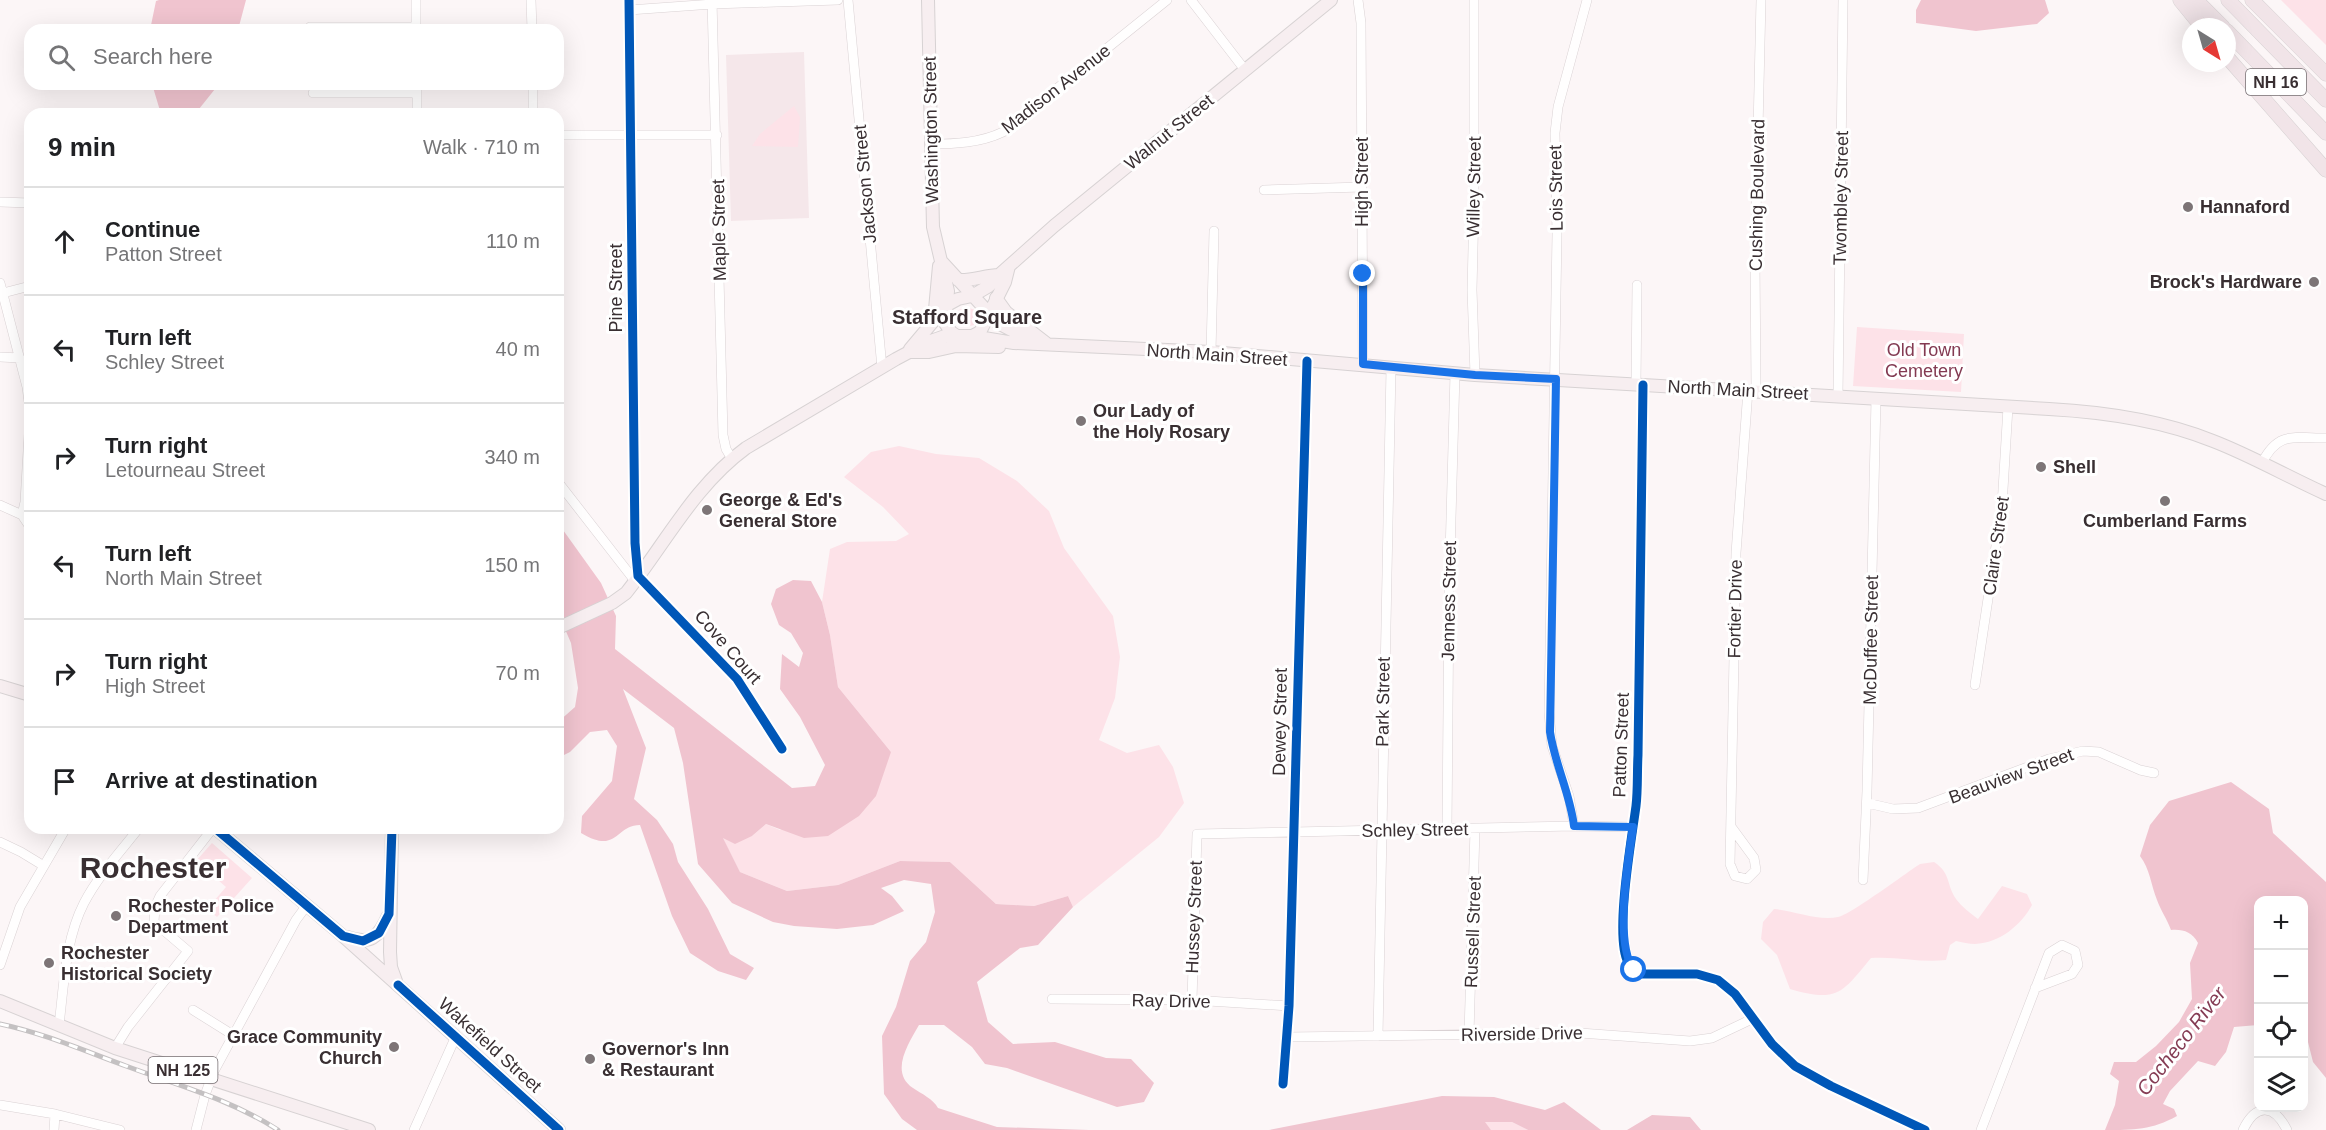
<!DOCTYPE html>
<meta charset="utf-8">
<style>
:root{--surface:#fff;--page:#f2f2f2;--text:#202124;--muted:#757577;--line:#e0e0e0}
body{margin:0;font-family:Helvetica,sans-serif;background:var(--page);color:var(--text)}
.controls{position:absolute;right:18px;bottom:18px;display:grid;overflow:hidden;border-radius:12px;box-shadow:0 6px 24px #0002}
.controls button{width:54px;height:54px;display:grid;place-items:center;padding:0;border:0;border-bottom:2px solid var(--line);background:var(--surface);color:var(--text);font:30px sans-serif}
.compass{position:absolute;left:2182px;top:18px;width:54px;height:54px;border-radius:50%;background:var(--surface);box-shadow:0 6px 24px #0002;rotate:143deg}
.stop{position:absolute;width:18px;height:18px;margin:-14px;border:4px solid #1a73e8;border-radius:50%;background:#fff}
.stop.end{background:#1a73e8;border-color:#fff;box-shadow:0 2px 6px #0008}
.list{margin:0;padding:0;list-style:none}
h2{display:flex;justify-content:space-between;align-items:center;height:78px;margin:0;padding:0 24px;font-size:26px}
h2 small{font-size:20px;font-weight:400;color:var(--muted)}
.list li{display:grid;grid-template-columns:39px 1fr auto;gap:18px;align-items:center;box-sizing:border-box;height:108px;padding:0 24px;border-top:2px solid var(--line)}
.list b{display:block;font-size:22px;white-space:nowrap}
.list p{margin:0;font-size:20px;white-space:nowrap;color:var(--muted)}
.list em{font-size:20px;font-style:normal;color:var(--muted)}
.icon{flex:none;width:33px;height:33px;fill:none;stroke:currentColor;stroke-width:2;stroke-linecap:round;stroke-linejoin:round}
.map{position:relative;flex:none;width:2326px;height:1130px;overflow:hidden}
.search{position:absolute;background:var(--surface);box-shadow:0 6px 24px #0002;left:24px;top:24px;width:540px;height:66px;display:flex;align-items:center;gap:15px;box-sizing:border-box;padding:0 21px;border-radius:18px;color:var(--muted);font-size:22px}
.panel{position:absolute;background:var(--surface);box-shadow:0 6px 24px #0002;left:24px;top:108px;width:540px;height:726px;border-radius:18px}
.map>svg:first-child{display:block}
</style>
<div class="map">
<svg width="2326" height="1130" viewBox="0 0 2326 1130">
<rect width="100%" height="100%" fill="#fcf6f7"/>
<path fill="#f5e7ea" d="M804 52 809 218 731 221 726 55Z"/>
<path fill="#fde2e8" d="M2281 0H2326V45Z
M794 106 800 117 798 147 752 146 760 134Z
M967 307 975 310 978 316 974 325C966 328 957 325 954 317L956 311Z
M1857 327 1964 334 1961 392 1853 386Z
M899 446 936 454 979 458 1017 481 1049 511 1064 548 1113 616 1120 657 1115 698 1099 740 1127 753 1159 745 1173 767 1184 803 1159 837 1073 907 1068 896 1034 906 996 904 950 862 900 861 838 885 787 891 740 872 722 837 752 836 766 824 780 830 891 752 838 687 830 635 822 602 830 549 847 542 896 541 909 534 883 507 844 477 871 452Z
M212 843 252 878 217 917 207 909 226 887 196 861Z
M1934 862C1951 873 1946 884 1956 899 1962 907 1970 913 1978 919L2002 886 2027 894 2032 905C2021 925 2000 943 1975 944 1969 944 1962 942 1956 941L1950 945 1946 960C1921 963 1897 956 1871 958 1842 993 1838 1003 1790 989L1777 955 1761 939 1763 922 1774 909C1795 911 1818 921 1838 917 1850 915 1906 873 1920 864Z
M1484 1122H1512L1528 1130H1491Z"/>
<path fill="#f0c4cf" d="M159 0H246L238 30H150L156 1Z
M1921 0H2045L2049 13 2037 24 1976 31 1916 23V10Z
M152 84H219L195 114H161Z
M558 523 601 583 616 616 615 649 792 788 815 786 825 765 800 717 780 689 782 654 799 667 803 653 791 633 779 625 771 604 776 589 793 580 811 581 822 602 830 635 838 687 891 752 876 796 859 816 828 836 804 838 766 824 752 836 735 844 723 838 740 872 787 891 838 885 900 861 950 862 996 904 1034 906 1068 896 1073 907 1038 945 1020 948 977 982 988 1022 1013 1044 1055 1042 1106 1058 1131 1059 1154 1083 1144 1102 1117 1107 1007 1068 985 1064 972 1047 944 1025H919C909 1043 889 1072 913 1088 922 1094 933 1099 938 1108L997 1127 1089 1130H917L902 1119 884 1094 882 1036 896 1007 910 961 926 942 935 912 931 884 904 880 881 888 892 896 904 911 873 925 837 929 794 926 773 922 732 903 698 864 683 763 674 728 623 689 646 748 634 799 657 820 673 844 678 862 708 909 730 954 754 968 746 980 718 971 690 953 672 916 640 825C615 825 618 855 581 833L582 816 612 781 617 746 607 730 590 732 570 752 558 758V722L575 707 578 688 571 643 558 613Z
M2231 782 2269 809 2273 833 2326 882V1078L2313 1062 2308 1042 2304 1041V900H2258V1025L2234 1027 2226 1052 2215 1066 2198 1061 2170 1091 2163 1104 2174 1109 2177 1116C2152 1130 2134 1130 2105 1130L2115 1105 2119 1081 2110 1074 2114 1062H2136L2156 1046 2179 1022 2192 999 2190 963 2198 943C2192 932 2183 929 2171 930 2167 919 2161 911 2157 900 2151 885 2150 869 2140 856L2150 825 2169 801Z
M1442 1096 1494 1097 1545 1110 1564 1102 1601 1130H1528L1512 1122H1485L1491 1130H1269Z
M1652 1115 1690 1117 1701 1130H1627Z"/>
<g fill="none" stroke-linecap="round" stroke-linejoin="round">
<g stroke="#dad2d4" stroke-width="10">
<path id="minor" d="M416 0V30
M531 0 532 30
M629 0 635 543 638 576 737 679 782 749
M712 0 723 435 726 449 732 459
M848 0 882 368
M1191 0 1245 70
M1358 0 1361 23 1363 364
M1474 0V206L1472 290 1475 375
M629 10 713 4 838 0
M310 27H416
M417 84V114
M533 84V114
M313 93H417
M558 135H717
M930 144C955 144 980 143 1003 132L1167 0
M1264 190 1362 187
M0 202 30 203
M0 283 27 387 30 410
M3 293 30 286
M1211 352 1214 231
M0 357 20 358
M1636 385 1637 285
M1643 385 1638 755C1637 772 1638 789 1636 806 1632 837 1614 937 1628 962 1631 968 1636 971 1642 974H1697L1718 980 1735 994 1772 1044 1795 1066 1831 1086 1925 1130
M1756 390 1755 259 1761 0
M1838 396 1843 0
M2262 463C2278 431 2294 438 2326 438
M558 482 635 581
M0 505 22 515 30 527
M22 515 25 502 30 417
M1975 685 2002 506 2008 407
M1867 803 1893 809 1918 808 2049 759 2083 751 2099 752 2140 770 2154 773
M1574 826 1569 796 1552 746 1549 712 1557 234 1555 133 1558 107 1587 0
M1732 828 1754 858 1756 870 1747 879 1735 876 1730 864 1736 553 1748 390
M1447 829 1449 591 1455 373
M0 842 21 852 44 866
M1863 880 1867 791 1876 399
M0 965 20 907 66 828
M1052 999 1192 1000 1289 1006
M1192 1000 1197 834 1574 826 1633 827
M193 1010 233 1035
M59 1025C64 985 65 940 84 903 98 876 120 852 139 828
M1469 1034 1475 829
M1378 1036 1391 368
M1288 1037 1580 1033 1690 1041 1712 1038 1752 1019
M115 1048 128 1027 188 951 154 922 155 907 160 896 213 828
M1283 1084 1289 1006 1307 361
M0 1105 55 1114 120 1130
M54 1130 55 1114
M196 1130 205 1095 214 1071 296 920 307 905
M414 1130 456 1036
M1981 1130 2049 953 2062 945 2075 951 2078 965 2072 974 2035 988
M2243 1130C2256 1103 2274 1104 2287 1130"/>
</g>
<g stroke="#d7d2d3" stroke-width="14">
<path id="major" d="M928 0 933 227 948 291 945 323 951 332 957 336
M942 262 998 323 1019 334 1027 343
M958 280C973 281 985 275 999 275
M996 298 1006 312 1046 343
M934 320 939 266
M972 336 1014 343 1211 352 1475 375 2049 409C2105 412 2161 420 2213 441 2252 456 2288 477 2326 494
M910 349 947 305 958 299 972 296 989 286 999 275 1054 226 1331 0
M912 352H929L956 346 999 347
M558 628 612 603 626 593C665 544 694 486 746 448L896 359 928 342 945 336H972L980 332 1005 282 1009 266
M0 686 30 695
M215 828 343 936 559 1130
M392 828 390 952 391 967 396 981
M347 937C371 945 378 938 388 916
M0 1001 115 1048 369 1130"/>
</g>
<g stroke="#d7d2d3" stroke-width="15">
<path id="highway" d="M2180 0 2202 27
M2196 0 2223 27
M2228 0 2326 100
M2252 0 2326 74
M2227 31 2326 133
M2227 57 2326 170"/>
</g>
<use href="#minor" stroke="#fffefe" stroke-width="9"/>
<use href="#major" stroke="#f7eef0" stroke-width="12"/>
<use href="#highway" stroke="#f1e4e8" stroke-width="14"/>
<g stroke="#c4c1c2" stroke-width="5">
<path id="rail" d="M0 1024C43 1033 85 1051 126 1066 177 1085 232 1100 278 1130"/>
</g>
<use href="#rail" stroke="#fff" stroke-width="3" stroke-dasharray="9" stroke-linecap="butt"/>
<g stroke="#fff" stroke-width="13">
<path id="cycleway" d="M629 0 635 543 638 576 737 679 782 749
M1643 385 1638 755C1637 772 1638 789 1636 806 1632 837 1614 937 1628 962 1631 968 1636 971 1642 974H1697L1718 980 1735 994 1772 1044 1795 1066 1831 1086 1925 1130
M215 828 343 936 363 941 379 933 389 914 392 828
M398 985 559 1130
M1283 1084 1289 1006 1307 361"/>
</g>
<use href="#cycleway" stroke="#0057b8" stroke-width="9"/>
</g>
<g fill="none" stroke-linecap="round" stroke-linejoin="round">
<path stroke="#1a73e8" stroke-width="8" d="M1363 274V364L1475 375 1556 379 1550 732C1555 765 1570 793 1574 826L1633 827C1628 860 1614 944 1634 970"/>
</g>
<g fill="#7d7577" stroke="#fff" stroke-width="2">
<circle cx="2188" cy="207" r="6"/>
<circle cx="2314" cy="282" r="6"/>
<circle cx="1081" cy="421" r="6"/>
<circle cx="2041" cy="467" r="6"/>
<circle cx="2165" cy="501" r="6"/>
<circle cx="707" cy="510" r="6"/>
<circle cx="116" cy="916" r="6"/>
<circle cx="49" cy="963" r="6"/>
<circle cx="394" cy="1047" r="6"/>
<circle cx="590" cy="1059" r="6"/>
</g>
<g text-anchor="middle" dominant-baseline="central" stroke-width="6" stroke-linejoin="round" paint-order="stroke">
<g fill="#fff" stroke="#746d70" stroke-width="1.5">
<rect x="2246" y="69" width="60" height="26" rx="4.5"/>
<rect x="148.5" y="1057" width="69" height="26" rx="4.5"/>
</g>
<g font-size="16" font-weight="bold" fill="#392f32">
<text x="2276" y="82">NH 16</text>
<text x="183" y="1070">NH 125</text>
</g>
<g font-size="18" fill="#392f32" stroke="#fff">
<text transform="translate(1056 89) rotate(-38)">Madison Avenue</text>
<text transform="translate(931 130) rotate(-91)">Washington Street</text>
<text transform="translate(1169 132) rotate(-39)">Walnut Street</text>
<text transform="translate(1362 182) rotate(-90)">High Street</text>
<text transform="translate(865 184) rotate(-95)">Jackson Street</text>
<text transform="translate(1474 187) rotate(-89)">Willey Street</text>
<text transform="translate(1556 188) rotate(-91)">Lois Street</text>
<text transform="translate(1757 195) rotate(-89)">Cushing Boulevard</text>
<text transform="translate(1841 198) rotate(-89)">Twombley Street</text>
<text transform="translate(719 230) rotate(-91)">Maple Street</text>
<text transform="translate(616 288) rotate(-90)">Pine Street</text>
<text transform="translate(1217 355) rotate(4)">North Main Street</text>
<text transform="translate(1738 390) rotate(3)">North Main Street</text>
<text transform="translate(1996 546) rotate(-82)">Claire Street</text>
<text transform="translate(1449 601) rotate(-89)">Jenness Street</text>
<text transform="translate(1735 609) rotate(-89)">Fortier Drive</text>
<text transform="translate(1871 640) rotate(-89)">McDuffee Street</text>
<text transform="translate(728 647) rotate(49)">Cove Court</text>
<text transform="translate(1383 702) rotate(-89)">Park Street</text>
<text transform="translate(1280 722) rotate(-89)">Dewey Street</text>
<text transform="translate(1621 745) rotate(-88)">Patton Street</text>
<text transform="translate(2011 776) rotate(-20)">Beauview Street</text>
<text transform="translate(1415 830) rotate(-1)">Schley Street</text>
<text transform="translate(1194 917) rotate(-88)">Hussey Street</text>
<text transform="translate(1473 932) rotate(-88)">Russell Street</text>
<text transform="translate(1171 1001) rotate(1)">Ray Drive</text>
<text transform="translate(1522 1034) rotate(-1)">Riverside Drive</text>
<text transform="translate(490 1045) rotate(42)">Wakefield Street</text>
</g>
<g font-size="18" font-weight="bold" fill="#392f32" stroke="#fff" text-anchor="start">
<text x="2200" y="207">Hannaford</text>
<text x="2302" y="282" text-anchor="end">Brock's Hardware</text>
<text x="1093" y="411">Our Lady of<tspan x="1093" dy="21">the Holy Rosary</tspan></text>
<text x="2053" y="467">Shell</text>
<text x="719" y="500">George &amp; Ed's<tspan x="719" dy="21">General Store</tspan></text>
<text x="2165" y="521" text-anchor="middle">Cumberland Farms</text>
<text x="128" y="906">Rochester Police<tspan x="128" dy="21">Department</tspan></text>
<text x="61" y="953">Rochester<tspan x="61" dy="21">Historical Society</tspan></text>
<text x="382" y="1037" text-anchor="end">Grace Community<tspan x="382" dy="21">Church</tspan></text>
<text x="602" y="1049">Governor's Inn<tspan x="602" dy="21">&amp; Restaurant</tspan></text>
</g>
<g font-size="18" fill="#833a52" stroke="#fff">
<text x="1924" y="350">Old Town<tspan x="1924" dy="21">Cemetery</tspan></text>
</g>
<g font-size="20" font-weight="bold" fill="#392f32" stroke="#fff">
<text x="967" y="317">Stafford Square</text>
</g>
<g font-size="20" font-style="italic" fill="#853c54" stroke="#fff">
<text transform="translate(2181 1041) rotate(-52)">Cocheco River</text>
</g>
<g font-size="30" font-weight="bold" fill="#392f32" stroke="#fff">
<text x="153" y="867">Rochester</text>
</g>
</g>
</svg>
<div class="controls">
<button>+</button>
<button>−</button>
<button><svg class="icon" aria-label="locate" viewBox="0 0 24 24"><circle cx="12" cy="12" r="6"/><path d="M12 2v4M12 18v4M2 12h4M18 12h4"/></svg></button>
<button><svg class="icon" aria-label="layers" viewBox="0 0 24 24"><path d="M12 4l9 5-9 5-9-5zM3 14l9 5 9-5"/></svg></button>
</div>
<svg class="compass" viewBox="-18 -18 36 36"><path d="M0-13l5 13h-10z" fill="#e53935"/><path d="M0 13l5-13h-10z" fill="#757577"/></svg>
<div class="stop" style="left:1634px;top:970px"></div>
<div class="stop end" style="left:1363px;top:274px"></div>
<div class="search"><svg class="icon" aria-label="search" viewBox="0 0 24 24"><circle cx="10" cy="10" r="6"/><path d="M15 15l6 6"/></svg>Search here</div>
<section class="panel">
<h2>9 min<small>Walk · 710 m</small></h2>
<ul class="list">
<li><svg class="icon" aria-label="ahead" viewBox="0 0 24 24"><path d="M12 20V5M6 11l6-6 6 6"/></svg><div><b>Continue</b><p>Patton Street</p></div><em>110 m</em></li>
<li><svg class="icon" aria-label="left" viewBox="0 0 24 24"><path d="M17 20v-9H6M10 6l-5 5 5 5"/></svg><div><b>Turn left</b><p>Schley Street</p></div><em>40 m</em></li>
<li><svg class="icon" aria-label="right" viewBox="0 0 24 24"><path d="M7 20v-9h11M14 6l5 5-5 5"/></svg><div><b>Turn right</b><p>Letourneau Street</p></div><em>340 m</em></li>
<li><svg class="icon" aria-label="left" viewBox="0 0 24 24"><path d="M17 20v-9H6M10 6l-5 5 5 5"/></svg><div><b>Turn left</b><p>North Main Street</p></div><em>150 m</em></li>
<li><svg class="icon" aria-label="right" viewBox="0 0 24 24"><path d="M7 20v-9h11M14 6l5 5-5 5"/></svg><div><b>Turn right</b><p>High Street</p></div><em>70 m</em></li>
<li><svg class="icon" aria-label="arrive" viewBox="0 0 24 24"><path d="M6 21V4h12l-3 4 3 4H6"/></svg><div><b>Arrive at destination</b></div></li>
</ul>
</section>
</div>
